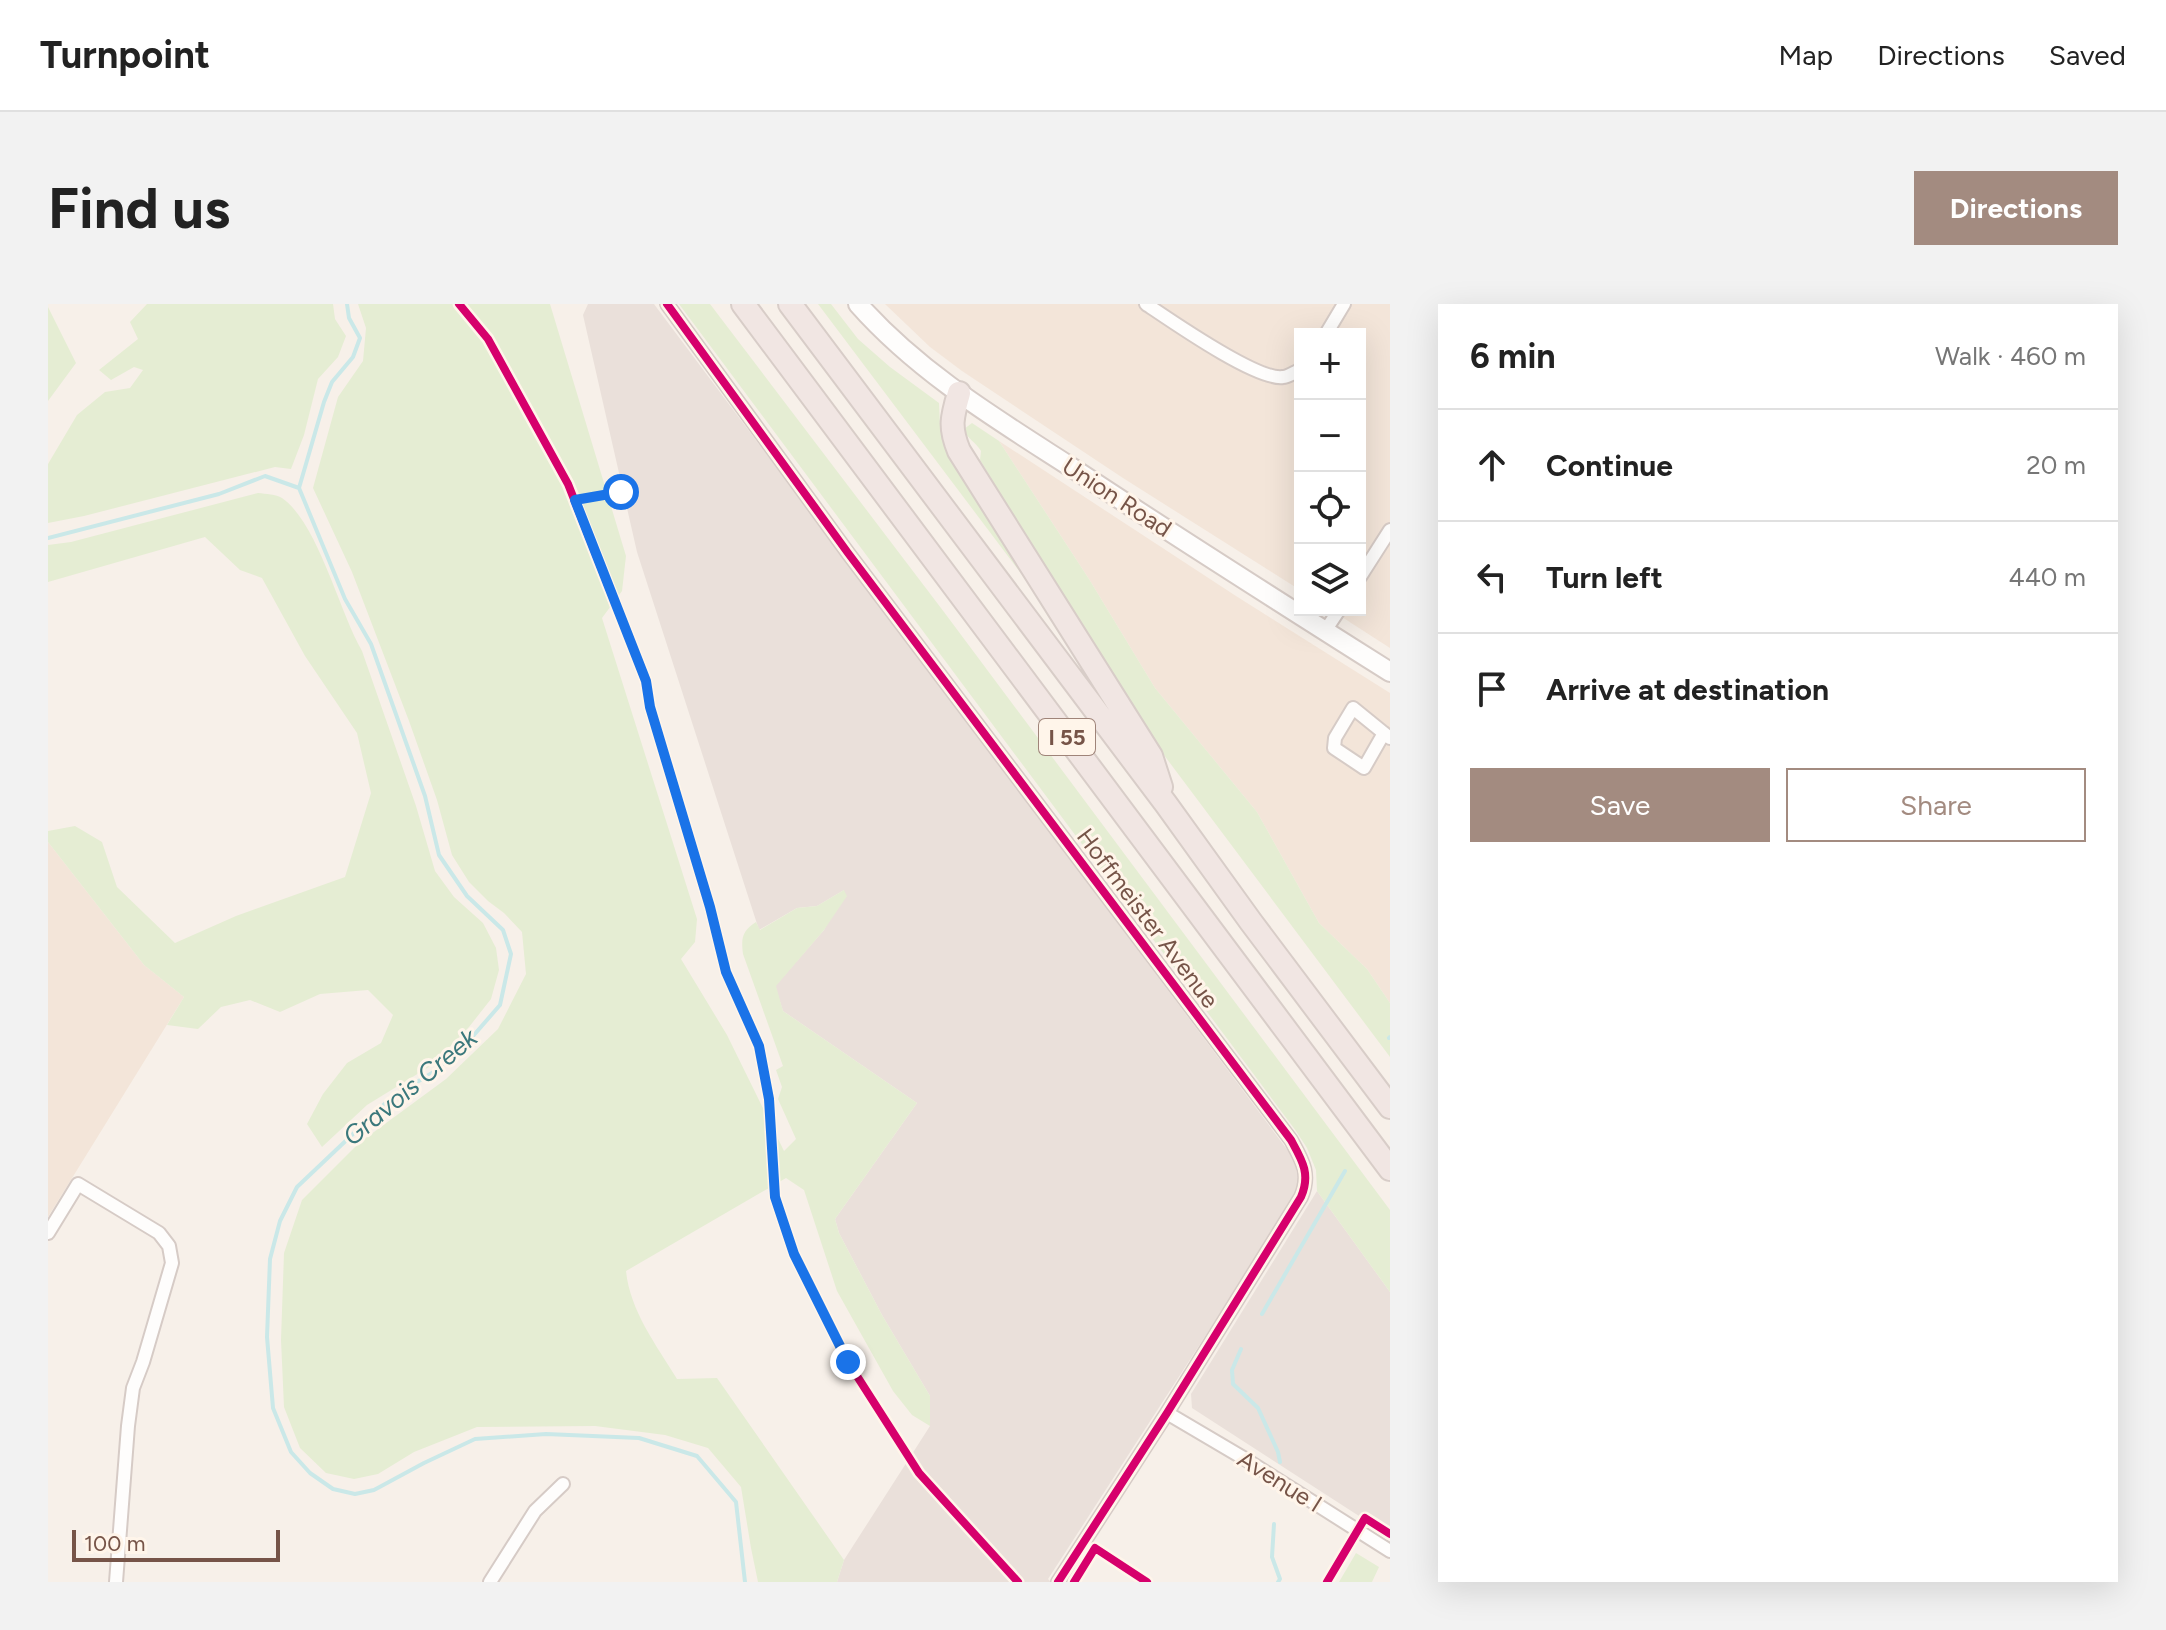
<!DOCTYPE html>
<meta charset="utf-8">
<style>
:root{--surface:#fff;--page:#f2f2f2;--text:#222;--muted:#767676;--line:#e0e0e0;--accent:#a38b80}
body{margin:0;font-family:Figtree,sans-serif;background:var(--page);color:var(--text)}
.controls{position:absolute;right:24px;top:24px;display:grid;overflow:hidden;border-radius:0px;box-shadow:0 8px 32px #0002}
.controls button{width:72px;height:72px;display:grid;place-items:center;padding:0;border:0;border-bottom:2px solid var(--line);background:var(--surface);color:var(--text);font:40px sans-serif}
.scale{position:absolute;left:24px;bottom:20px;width:208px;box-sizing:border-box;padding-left:8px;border:4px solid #765448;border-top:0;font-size:22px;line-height:28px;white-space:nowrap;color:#765448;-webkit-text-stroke:6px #fff5ea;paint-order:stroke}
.stop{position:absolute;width:24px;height:24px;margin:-18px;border:6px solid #1a73e8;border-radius:50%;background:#fff}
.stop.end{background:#1a73e8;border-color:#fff;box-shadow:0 2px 8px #0008}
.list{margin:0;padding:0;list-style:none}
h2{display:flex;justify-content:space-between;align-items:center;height:104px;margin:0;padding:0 32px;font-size:34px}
h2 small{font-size:26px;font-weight:400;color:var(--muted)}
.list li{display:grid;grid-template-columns:52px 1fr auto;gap:24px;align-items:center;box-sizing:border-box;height:112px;padding:0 32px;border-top:2px solid var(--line)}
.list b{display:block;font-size:30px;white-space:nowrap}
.list em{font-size:26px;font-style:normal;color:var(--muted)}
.actions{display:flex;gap:16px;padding:24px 32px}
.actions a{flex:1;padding:18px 0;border:2px solid var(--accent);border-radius:0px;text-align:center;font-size:28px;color:var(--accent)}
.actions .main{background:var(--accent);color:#fff}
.icon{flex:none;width:44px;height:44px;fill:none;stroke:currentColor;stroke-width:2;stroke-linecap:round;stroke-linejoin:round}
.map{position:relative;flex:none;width:1342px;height:1278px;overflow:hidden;border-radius:0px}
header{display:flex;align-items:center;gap:48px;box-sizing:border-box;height:112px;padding:0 40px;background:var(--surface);border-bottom:2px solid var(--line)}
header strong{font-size:38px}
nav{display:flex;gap:44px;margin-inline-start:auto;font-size:28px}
.intro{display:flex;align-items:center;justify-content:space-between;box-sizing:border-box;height:192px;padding:0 48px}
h1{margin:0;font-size:56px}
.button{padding:20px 36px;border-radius:0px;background:var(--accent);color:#fff;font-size:28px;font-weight:700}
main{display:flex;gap:48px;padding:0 48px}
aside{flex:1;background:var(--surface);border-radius:0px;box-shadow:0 8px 32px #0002}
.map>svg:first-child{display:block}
</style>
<header>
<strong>Turnpoint</strong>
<nav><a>Map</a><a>Directions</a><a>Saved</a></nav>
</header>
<div class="intro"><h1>Find us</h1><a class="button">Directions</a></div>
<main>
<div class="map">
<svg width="1342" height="1278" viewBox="0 0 1342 1278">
<rect width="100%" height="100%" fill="#f7f0e9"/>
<path fill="#f3e5d9" d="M837 0H1342V344L1283 306H1312V30H1252V286L1075 174 914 67 882 43Z
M951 137 1188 292 1342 389V699L1319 665 1271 619 1209 508 1107 384 1041 275Z
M0 538 96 661 136 693 0 913Z"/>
<path fill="#eae0da" d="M540 0H606L1241 848 1248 864 1251 882 1244 898 1000 1275 1003 1278H789L796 1256 882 1122V1092L834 1011 791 929 787 915 869 799 735 707 727 682 776 626 796 586 769 602 749 604 711 626 589 248 535 11Z
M1269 887 1342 988V1232L1144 1104 1143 1090Z"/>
<path fill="#e5edd3" d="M99 0H285L287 15 298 32 290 53 270 75 256 131 243 165 227 163 36 212 0 219V160L29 111 57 88 82 84 95 66 86 63 63 76 51 66 90 35 82 18Z
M310 0H502L578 252 574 287 554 314 649 615 647 638 633 655 679 731 736 847 748 835 730 795 734 783 728 766 735 762 695 650C693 634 694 627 708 618L712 626 749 604 769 602 796 586 799 592 776 626 728 682 735 707 869 799 787 915 791 929 834 1011 882 1092V1122L864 1111 845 1087 789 987 756 886 738 874 578 967C582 1007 609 1042 629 1075L669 1074 796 1256 789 1278H710L703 1244 693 1183 660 1144 617 1131 547 1122 429 1123 366 1148 330 1170 306 1175 278 1169 252 1144 236 1103 233 1036 236 949 254 896 311 839 398 775 450 725 478 670 474 628 456 609 440 597 421 578 404 551 389 496 361 417 304 268 265 184 290 93 315 57 318 24Z
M631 0H662L896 308 1342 906V988L1269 887 1268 866 1259 844 1248 827Z
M770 0H783L810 35 842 63 891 99 892 121 897 140 993 296Z
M0 3 28 59 0 97Z
M924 119 951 137 1041 275 1107 384 1209 508 1271 619 1319 665 1342 699V753L1104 435 1073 390 932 156 933 147C928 138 919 135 916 125Z
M210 189C218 190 228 190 234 194 270 219 291 307 314 347L368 502 387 567 406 593 435 619 448 644 451 666 443 695 421 723 384 761 319 801 274 843 259 820 275 790 299 759 333 739 345 711 320 686 272 690 232 708 202 696 173 703 150 725 119 721 136 693 96 661 0 538V527L27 522 54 538 69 583 127 639 188 612 297 573 323 489 309 429 257 352 214 274 192 266 157 233 0 278V241L23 238Z
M1308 1249 1331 1263 1324 1278H1291Z"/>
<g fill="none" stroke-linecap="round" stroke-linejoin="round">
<path stroke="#cae8e8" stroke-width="4" d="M251 184 276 98 284 78 305 53 312 34 301 14 299 0
M0 234 171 190 217 172 251 184 297 295 323 340 377 492 391 551 419 592 455 626 463 650 452 701 412 747 384 769 344 793 249 883 232 917 222 955 219 1033 225 1104 243 1148 262 1169 285 1185 307 1190 326 1186 376 1159 427 1135 498 1130 591 1134 649 1152 688 1198 697 1278
M1341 734 1342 733
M1214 1010 1297 867
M1193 1045 1184 1066 1185 1080 1210 1104 1230 1148 1232 1158
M1226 1220 1224 1253 1232 1275 1230 1278"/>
<g stroke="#d6cbc6" stroke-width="16">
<path id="minor" d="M619 0 800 249 1243 836C1254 856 1263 870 1253 893L1119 1109 1010 1278
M1098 0C1122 16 1209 77 1235 73 1240 73 1247 68 1252 66
M1278 30 1296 0
M1312 273 1342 226
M1277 327 1291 306
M1336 429 1316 464 1286 444 1287 434 1305 404 1342 434
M0 929 30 880 111 929 121 942 124 959 95 1058 85 1084 80 1122 68 1278
M1119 1109 1197 1155 1342 1247
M442 1278 487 1207 515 1180"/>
</g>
<g stroke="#d6cbc6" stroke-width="22">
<path id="secondary" d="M810 0C871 69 950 116 1026 165 1130 234 1236 301 1342 368"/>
</g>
<g stroke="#d8cdc8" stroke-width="26">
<path id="motorway" d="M695 0 1342 865
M742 0 1118 500 1203 618 1342 803
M911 89C904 113 901 123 911 147L1103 452 1113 483"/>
</g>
<use href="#minor" stroke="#fefdfc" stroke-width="12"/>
<use href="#secondary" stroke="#fefdfc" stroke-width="18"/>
<use href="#motorway" stroke="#f1e6e3" stroke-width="22"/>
<g stroke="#fff5ea" stroke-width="13">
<path id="cycleway" d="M411 0 440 35 520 180 598 377 602 403 662 603 678 668 711 742 721 795 727 893 746 950 800 1058 871 1169 970 1278
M619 0 800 249 1243 836C1254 856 1263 870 1253 893L1119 1109 1010 1278
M1026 1278 1047 1244 1099 1278
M1279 1278 1317 1214 1342 1230"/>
</g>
<use href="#cycleway" stroke="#d6006c" stroke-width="8"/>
</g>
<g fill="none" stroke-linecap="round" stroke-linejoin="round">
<path stroke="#1a73e8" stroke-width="10" d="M573 188 527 196 598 377 602 403 662 603 678 668 711 742 721 795 727 893 746 950 800 1058"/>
</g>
<g text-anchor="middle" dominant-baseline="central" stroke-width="6" stroke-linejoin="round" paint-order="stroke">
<rect fill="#fff5ea" stroke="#9f8479" stroke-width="2" x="991" y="415" width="56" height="36" rx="6"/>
<g font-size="22" font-weight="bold" fill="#765448">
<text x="1019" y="433">I 55</text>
</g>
<g font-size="24" fill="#765448" stroke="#fff5ea">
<text transform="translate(1069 193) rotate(33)">Union Road</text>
<text transform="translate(1100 614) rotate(53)">Hoffmeister Avenue</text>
<text transform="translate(1232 1177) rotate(32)">Avenue I</text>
</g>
<g font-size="26" font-style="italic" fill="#3b787c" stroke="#fff5ea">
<text transform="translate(362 783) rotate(-40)">Gravois Creek</text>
</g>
</g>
</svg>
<div class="controls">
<button>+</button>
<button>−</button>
<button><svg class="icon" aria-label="locate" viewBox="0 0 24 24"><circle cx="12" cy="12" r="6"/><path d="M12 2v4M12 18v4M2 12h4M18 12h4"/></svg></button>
<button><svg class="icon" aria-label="layers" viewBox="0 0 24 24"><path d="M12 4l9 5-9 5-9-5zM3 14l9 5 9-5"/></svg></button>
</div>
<div class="scale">100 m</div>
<div class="stop" style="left:573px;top:188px"></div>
<div class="stop end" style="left:800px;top:1058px"></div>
</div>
<aside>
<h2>6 min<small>Walk · 460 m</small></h2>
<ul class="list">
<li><svg class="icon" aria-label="ahead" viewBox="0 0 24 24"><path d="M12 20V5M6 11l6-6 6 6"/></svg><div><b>Continue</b></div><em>20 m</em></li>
<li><svg class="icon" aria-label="left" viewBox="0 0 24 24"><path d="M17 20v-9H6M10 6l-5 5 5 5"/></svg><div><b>Turn left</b></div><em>440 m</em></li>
<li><svg class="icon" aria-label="arrive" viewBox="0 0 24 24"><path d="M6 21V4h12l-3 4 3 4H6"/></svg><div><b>Arrive at destination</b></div></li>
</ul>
<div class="actions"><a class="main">Save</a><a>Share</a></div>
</aside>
</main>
